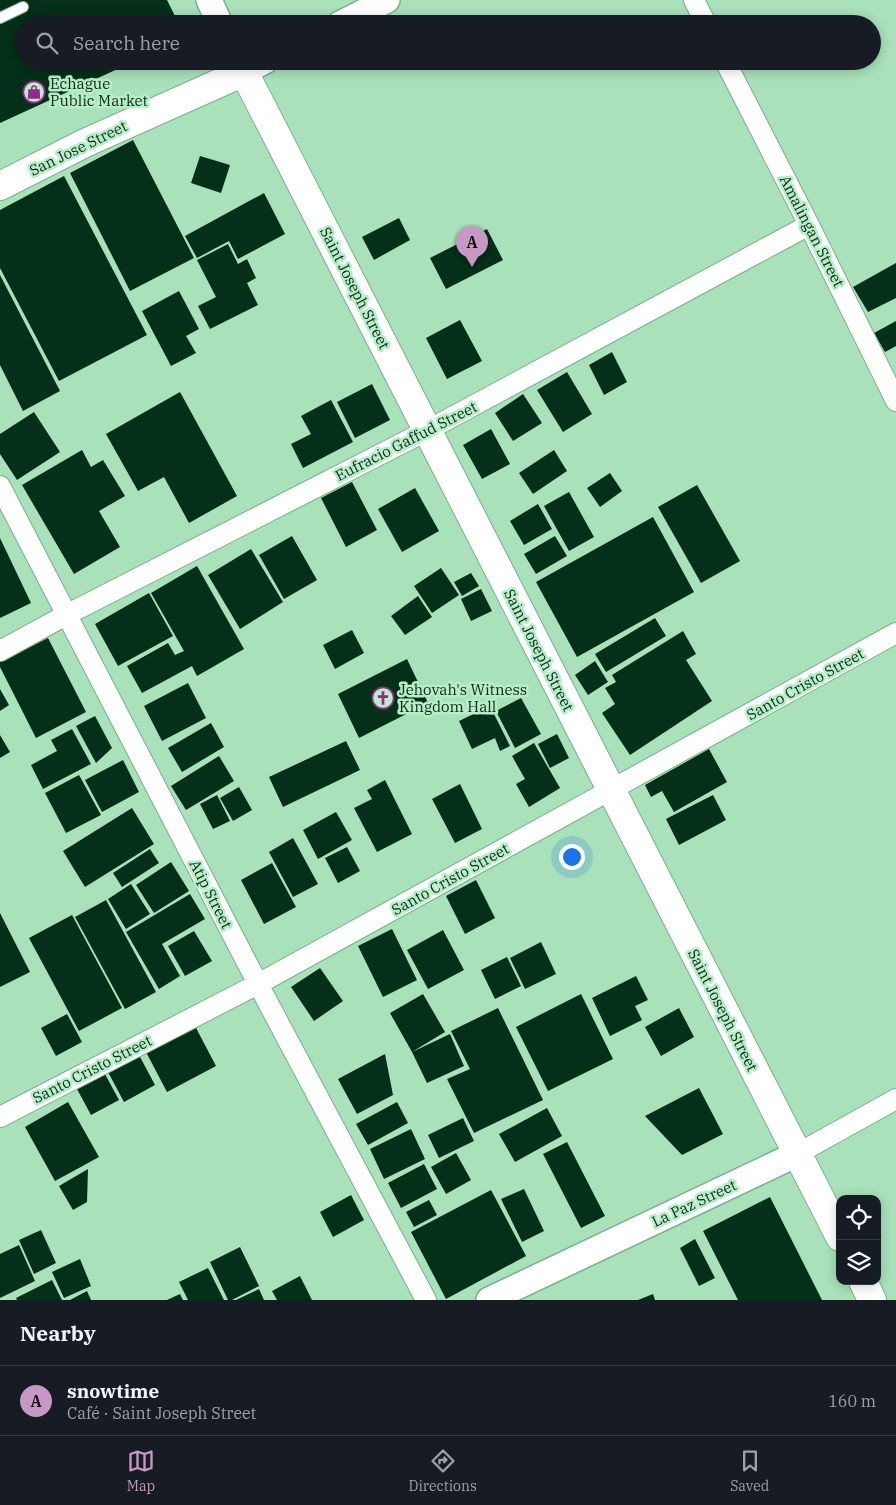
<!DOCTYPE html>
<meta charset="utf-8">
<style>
:root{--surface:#171b24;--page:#20242c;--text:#f1f3f6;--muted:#9ea1a6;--line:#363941;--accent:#c898c4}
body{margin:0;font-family:"IBM Plex Serif",serif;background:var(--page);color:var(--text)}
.controls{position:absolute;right:15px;bottom:15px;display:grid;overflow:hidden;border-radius:10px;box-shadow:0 2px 12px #0003}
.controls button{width:45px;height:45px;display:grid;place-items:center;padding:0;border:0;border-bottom:1px solid var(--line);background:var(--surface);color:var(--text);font:25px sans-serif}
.you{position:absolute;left:571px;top:856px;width:18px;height:18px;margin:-12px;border:4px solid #fff;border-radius:50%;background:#1a73e8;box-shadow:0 0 0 8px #1a73e833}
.badge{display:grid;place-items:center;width:32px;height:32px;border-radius:50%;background:var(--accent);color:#111;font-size:16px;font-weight:700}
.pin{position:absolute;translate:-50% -41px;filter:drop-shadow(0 1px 2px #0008)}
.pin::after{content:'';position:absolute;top:26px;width:18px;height:15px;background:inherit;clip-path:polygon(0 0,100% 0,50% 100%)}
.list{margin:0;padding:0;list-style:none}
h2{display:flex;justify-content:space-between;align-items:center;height:65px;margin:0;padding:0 20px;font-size:21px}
h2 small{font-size:16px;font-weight:400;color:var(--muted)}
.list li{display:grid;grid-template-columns:32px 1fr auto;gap:15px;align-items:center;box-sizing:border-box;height:70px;padding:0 20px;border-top:1px solid var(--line)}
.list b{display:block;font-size:19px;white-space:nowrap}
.list p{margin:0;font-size:16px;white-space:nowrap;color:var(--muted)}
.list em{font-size:16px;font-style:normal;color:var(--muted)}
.icon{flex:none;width:28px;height:28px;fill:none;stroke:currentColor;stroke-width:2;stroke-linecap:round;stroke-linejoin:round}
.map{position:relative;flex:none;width:896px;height:1300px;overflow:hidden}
.search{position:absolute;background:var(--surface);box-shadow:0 2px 12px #0003;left:15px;right:15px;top:15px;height:55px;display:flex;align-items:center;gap:12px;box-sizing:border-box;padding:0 18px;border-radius:28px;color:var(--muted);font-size:19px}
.sheet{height:135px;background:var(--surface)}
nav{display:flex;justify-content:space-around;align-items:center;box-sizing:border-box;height:70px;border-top:1px solid var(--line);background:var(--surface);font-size:14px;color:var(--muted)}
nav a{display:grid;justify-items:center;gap:2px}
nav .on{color:var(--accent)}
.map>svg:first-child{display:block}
</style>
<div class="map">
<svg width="896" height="1300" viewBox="0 0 896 1300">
<rect width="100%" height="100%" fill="#a8e1ba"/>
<path fill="#042f18" d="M0 0H167L179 24H24V61H135L0 123Z
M133 140 194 258 130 291 70 173Z
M200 156 230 165 221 193 191 183Z
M64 176 147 335 59 381 0 268V210Z
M264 193 285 234 238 259 229 241 197 258 185 236Z
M399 218 410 240 374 260 362 237Z
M487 229 503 260 446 289 430 258Z
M228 244 238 264 247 259 256 278 247 283 258 305 210 329 198 306 216 297 197 260Z
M896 263V298L868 312 853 287Z
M0 275 60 391 23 411 0 365Z
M179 291 199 329 186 336 196 353 171 366 142 311Z
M460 320 482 361 447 379 426 338Z
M896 321V346L885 352 874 333Z
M612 352 627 382 604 395 589 365Z
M567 372 592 414 563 432 537 390Z
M372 384 390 420 355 438 337 402Z
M180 392 237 496 189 523 164 477 138 491 106 434Z
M523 394 542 423 513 441 495 413Z
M331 400 353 442 303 468 291 444 311 434 301 416Z
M34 412 60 452 17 480 0 454V434Z
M491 429 510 464 482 479 463 445Z
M82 450 91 467 103 460 125 496 99 511 120 547 74 574 22 485Z
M554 450 567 471 533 494 519 473Z
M610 473 622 491 600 507 587 488Z
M352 482 377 530 346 547 321 498Z
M697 485 740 561 701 583 658 507Z
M415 488 439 531 402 552 378 509Z
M569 492 594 537 569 551 544 506Z
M538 504 552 529 524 545 510 521Z
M653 517 694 592 577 657 536 582Z
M292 536 317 580 284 599 259 555Z
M555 536 567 556 536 574 524 554Z
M0 538 31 603 0 618Z
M251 549 283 602 240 629 208 575Z
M197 566 244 649 197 676 192 666 142 693 127 666 168 643 175 655 184 651 151 593Z
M441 568 459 595 432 613 414 586Z
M471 573 479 586 462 596 454 582Z
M481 589 492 611 471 621 461 599Z
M149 593 173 636 118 666 95 624Z
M418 596 432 617 405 635 391 616Z
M655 618 666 636 606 672 595 654Z
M352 630 364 653 335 669 323 645Z
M683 631 696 654 686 660 712 701 630 755 602 713 615 704 605 688 616 682 612 675Z
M48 638 86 712 36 738 0 667V662Z
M407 659 428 703 359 738 338 694Z
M595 661 608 682 588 695 575 675Z
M188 683 206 718 162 741 144 706Z
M0 689 9 705 0 711Z
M521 698 541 734 515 748 496 711Z
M490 706 510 746 500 751 495 738 472 749 459 721Z
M95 716 112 748 96 763 76 726Z
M211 723 224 747 182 772 168 748Z
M72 729 91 764 43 789 31 765 57 751 51 740Z
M557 734 569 758 550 768 538 744Z
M0 735 10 752 0 758Z
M346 741 360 770 283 807 269 777Z
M534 743 560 788 529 807 516 784 525 779 512 756Z
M709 749 727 782 674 812 662 791 651 797 645 785Z
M219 756 234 781 186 810 171 786Z
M123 760 139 792 102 812 85 780Z
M79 775 101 815 66 833 45 793Z
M385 780 412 834 377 852 354 808 372 799 367 790Z
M460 784 482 829 455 843 432 799Z
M239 787 252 810 233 821 220 798Z
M217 795 230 821 213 829 200 804Z
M713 795 726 820 679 845 666 819Z
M132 808 154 844 85 887 63 851Z
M336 812 352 840 318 859 303 830Z
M293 838 318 884 293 897 269 852Z
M347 847 360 871 338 883 325 858Z
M150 849 159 863 122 887 113 873Z
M171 862 189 891 154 913 136 885Z
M272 863 296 907 264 924 241 880Z
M476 880 495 918 465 934 446 896Z
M131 884 150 914 126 929 108 899Z
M190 894 205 919 162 944 180 976 159 989 126 932Z
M106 900 156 992 125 1009 75 917Z
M0 913 30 972 0 987Z
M72 915 122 1008 79 1031 29 938Z
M392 929 417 980 383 997 358 946Z
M443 930 464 970 428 989 407 950Z
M194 931 212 961 185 976 168 946Z
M541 942 556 974 525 989 510 958Z
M507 957 521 986 495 999 481 970Z
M320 968 343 1001 314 1021 291 987Z
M636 976 648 1000 635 1006 642 1020 610 1036 592 998Z
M423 994 445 1032 412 1052 390 1013Z
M581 994 613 1059 548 1091 516 1027Z
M498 1008 543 1100 474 1133 447 1079 470 1069 451 1031Z
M679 1008 694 1037 661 1056 645 1027Z
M67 1014 82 1042 56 1056 41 1028Z
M195 1026 216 1066 167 1092 146 1052Z
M450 1034 464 1066 427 1083 412 1052Z
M385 1054 393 1095 357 1114 338 1079Z
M139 1055 155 1085 124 1102 108 1072Z
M105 1074 119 1100 91 1115 77 1089Z
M699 1088 723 1134 682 1155 645 1116Z
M68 1102 99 1157 55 1181 25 1127Z
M397 1102 408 1123 368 1145 356 1124Z
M547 1108 562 1136 515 1162 499 1134Z
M463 1118 474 1141 439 1158 428 1135Z
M411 1129 425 1159 384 1179 370 1149Z
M567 1142 605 1216 581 1228 543 1154Z
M456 1153 471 1180 446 1194 431 1167Z
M424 1164 437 1189 401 1208 388 1183Z
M88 1169 87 1202 73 1210 59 1186Z
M524 1189 544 1231 522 1242 501 1199Z
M491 1190 526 1256 446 1299 411 1232Z
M351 1195 364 1220 333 1237 320 1212Z
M770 1197 822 1300H738L703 1231Z
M429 1200 437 1215 414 1227 406 1212Z
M41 1230 56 1263 34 1274 19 1240Z
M695 1239 715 1278 699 1286 680 1248Z
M19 1245 35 1281 0 1298V1254Z
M240 1247 259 1286 232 1300H228L210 1262Z
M80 1259 91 1286 64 1298 52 1272Z
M208 1268 224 1300H188L179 1282Z
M300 1276 312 1300H277L272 1291Z
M52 1280 62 1300H17L16 1298Z
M259 1289 264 1300H236Z
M87 1291 91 1300H70Z
M180 1294 183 1300H167Z
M653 1294 655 1300H638Z"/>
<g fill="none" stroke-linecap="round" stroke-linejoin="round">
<g stroke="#79b08b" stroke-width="12">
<path id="service" d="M0 18 23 7"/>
</g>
<g stroke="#79b08b" stroke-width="22">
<path id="minor" d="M694 0 706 24
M725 61 809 225 896 401
M0 486 258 984 426 1300
M0 651 66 615 428 430 809 225
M0 1117 258 984 896 633
M797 1154 896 1099"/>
</g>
<g stroke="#79b08b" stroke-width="28">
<path id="tertiary" d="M209 0 220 24
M340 24 387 0
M239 61 244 72 265 61
M489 1300 797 1154"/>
</g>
<g stroke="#79b08b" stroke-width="30">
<path id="secondary" d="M0 186 85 143 244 72C443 460 638 850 840 1237
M863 1281 872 1300"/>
</g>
<use href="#service" stroke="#fff" stroke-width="10"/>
<use href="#minor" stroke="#fff" stroke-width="20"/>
<use href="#tertiary" stroke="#fff" stroke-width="25"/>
<use href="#secondary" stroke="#fff" stroke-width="28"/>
</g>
<defs>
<g id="shop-ring" transform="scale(1.125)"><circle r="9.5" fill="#b5eec7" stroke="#972888" stroke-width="1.5"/><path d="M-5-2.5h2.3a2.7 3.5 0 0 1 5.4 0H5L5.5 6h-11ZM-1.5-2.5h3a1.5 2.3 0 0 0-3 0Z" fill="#972888"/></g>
<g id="church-ring" transform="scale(1.125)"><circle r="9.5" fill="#b5eec7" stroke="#972888" stroke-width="1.5"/><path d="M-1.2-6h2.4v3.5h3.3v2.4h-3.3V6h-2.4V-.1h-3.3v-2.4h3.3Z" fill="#972888"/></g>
</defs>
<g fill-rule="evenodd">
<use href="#shop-ring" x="34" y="92"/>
<use href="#church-ring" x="383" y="698"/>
</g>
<g text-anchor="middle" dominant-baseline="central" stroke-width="5" stroke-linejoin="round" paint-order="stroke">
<g font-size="15" fill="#13291b" stroke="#b5eec7" text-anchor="start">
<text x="50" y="83">Echague<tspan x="50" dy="17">Public Market</tspan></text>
<text x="399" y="689">Jehovah's Witness<tspan x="399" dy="17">Kingdom Hall</tspan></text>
</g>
<g font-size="15" fill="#13291b" stroke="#b5eec7">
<text transform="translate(78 148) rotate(-26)">San Jose Street</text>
<text transform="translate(812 231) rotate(63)">Amalingan Street</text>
<text transform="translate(355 288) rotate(63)">Saint Joseph Street</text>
<text transform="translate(406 441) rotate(-27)">Eufracio Gaffud Street</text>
<text transform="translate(539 650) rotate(63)">Saint Joseph Street</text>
<text transform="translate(805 684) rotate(-29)">Santo Cristo Street</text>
<text transform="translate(450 879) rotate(-29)">Santo Cristo Street</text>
<text transform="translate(211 894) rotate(63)">Atip Street</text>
<text transform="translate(723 1010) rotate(63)">Saint Joseph Street</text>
<text transform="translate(92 1069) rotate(-27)">Santo Cristo Street</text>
<text transform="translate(694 1203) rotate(-25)">La Paz Street</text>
</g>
</g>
</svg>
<div class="controls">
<button><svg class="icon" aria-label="locate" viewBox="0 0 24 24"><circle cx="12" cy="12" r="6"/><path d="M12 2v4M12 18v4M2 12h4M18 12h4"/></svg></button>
<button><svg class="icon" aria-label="layers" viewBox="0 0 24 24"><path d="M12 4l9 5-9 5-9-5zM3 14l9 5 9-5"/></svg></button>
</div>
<div class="you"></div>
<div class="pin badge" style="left:472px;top:267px">A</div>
<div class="search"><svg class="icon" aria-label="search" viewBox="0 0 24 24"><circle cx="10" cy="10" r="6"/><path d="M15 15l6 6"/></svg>Search here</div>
</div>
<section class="sheet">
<h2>Nearby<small></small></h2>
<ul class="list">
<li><span class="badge">A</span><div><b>snowtime</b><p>Café · Saint Joseph Street</p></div><em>160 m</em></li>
</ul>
</section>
<nav>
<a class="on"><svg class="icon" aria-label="map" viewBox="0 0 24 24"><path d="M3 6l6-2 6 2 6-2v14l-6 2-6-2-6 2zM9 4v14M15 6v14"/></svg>Map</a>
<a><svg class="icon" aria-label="directions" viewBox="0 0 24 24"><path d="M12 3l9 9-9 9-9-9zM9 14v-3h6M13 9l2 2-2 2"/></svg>Directions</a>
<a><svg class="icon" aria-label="saved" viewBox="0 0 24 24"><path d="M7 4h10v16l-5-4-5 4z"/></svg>Saved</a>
</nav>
